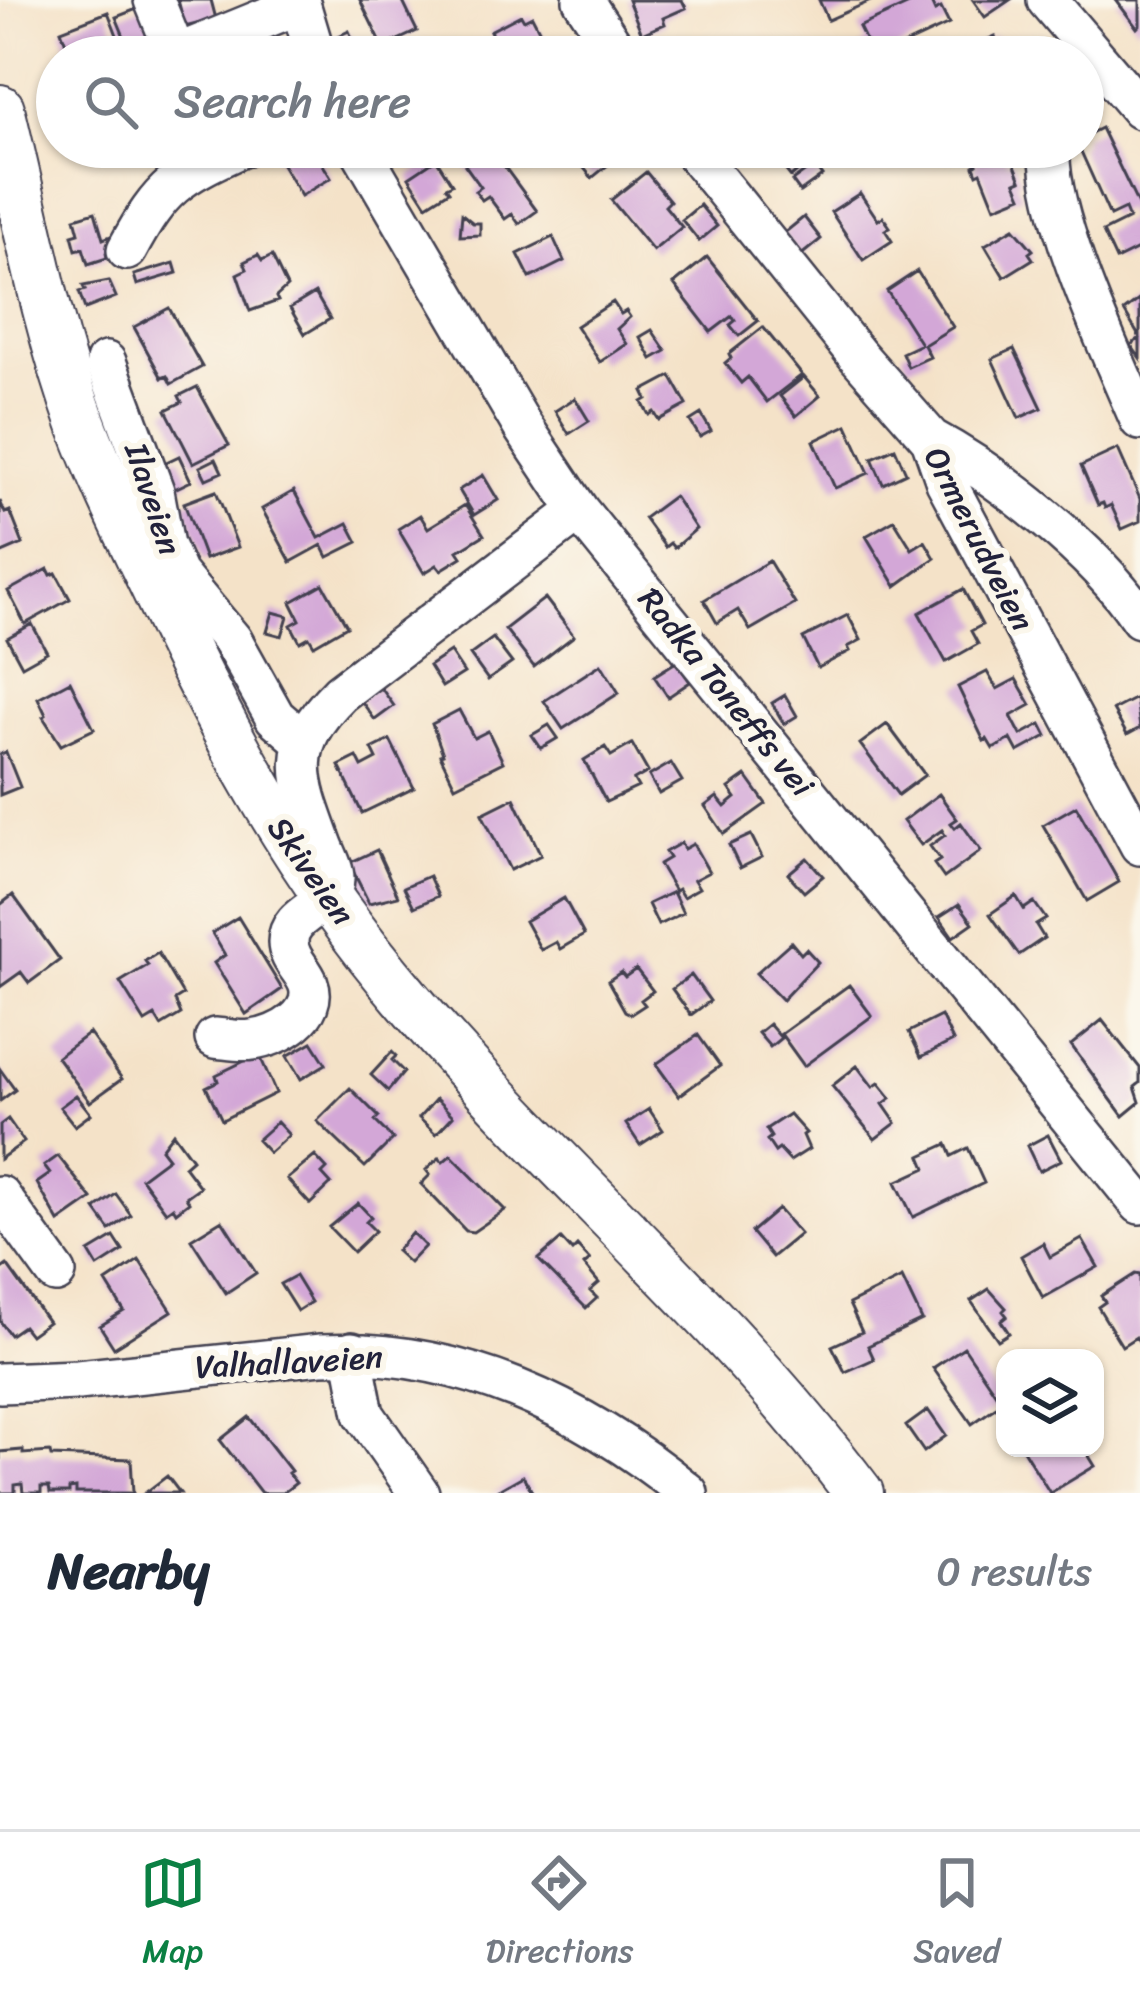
<!DOCTYPE html>
<style>
:root{--surface:#fff;--page:#f6f6f7;--text:#1f2937;--muted:#747a83;--line:#e0e1e3;--accent:#0b8043}
body{margin:0;font-family:Sriracha,sans-serif;background:var(--page);color:var(--text)}
.controls{position:absolute;right:36px;bottom:36px;display:grid;overflow:hidden;border-radius:24px;box-shadow:0 3px 9px #0004}
.controls button{width:108px;height:108px;display:grid;place-items:center;padding:0;border:0;border-bottom:3px solid var(--line);background:var(--surface);color:var(--text);font:60px sans-serif}
.list{margin:0;padding:0;list-style:none}
h2{display:flex;justify-content:space-between;align-items:center;height:156px;margin:0;padding:0 48px;font-size:51px}
h2 small{font-size:39px;font-weight:400;color:var(--muted)}
.icon{flex:none;width:66px;height:66px;fill:none;stroke:currentColor;stroke-width:2;stroke-linecap:round;stroke-linejoin:round}
.map{position:relative;flex:none;width:1140px;height:1493px;overflow:hidden}
.search{position:absolute;background:var(--surface);box-shadow:0 3px 9px #0004;left:36px;right:36px;top:36px;height:132px;display:flex;align-items:center;gap:30px;box-sizing:border-box;padding:0 42px;border-radius:66px;color:var(--muted);font-size:45px}
.sheet{height:336px;background:var(--surface)}
nav{display:flex;justify-content:space-around;align-items:center;box-sizing:border-box;height:168px;border-top:3px solid var(--line);background:var(--surface);font-size:33px;color:var(--muted)}
nav a{display:grid;justify-items:center;gap:6px}
nav .on{color:var(--accent)}
.map>svg:first-child{display:block}
</style>
<div class="map">
<svg width="1140" height="1493" viewBox="0 0 1140 1493">
<rect width="100%" height="100%" fill="#fbf7ec"/>
<filter id="ink" filterUnits="userSpaceOnUse"><feTurbulence type="fractalNoise" baseFrequency=".00833" numOctaves="2"/><feDisplacementMap in="SourceGraphic" scale="24" xChannelSelector="R" yChannelSelector="G"/><feConvolveMatrix kernelMatrix="1 2 1 2 8 2 1 2 1" color-interpolation-filters="sRGB"/></filter>
<filter id="wash" filterUnits="userSpaceOnUse"><feTurbulence type="fractalNoise" baseFrequency=".004" numOctaves="4" result="noise"/><feDisplacementMap in="SourceGraphic" scale="48" xChannelSelector="R" yChannelSelector="G"/><feGaussianBlur stdDeviation="2.7" result="paint"/><feColorMatrix in="noise" values="0 0 0 0 0 0 0 0 0 0 0 0 0 0 0 0 0 1.4 0 .05"/><feComposite in="paint" operator="in"/></filter>
<g filter="url(#wash)">
<rect width="100%" height="100%" fill="#f4e2c8"/>
<g id="blocks">
<path fill="#d3a7d7" d="M178 0H211L216 19 185 27Z
M360 0H402L417 31 383 47Z
M628 0H682L686 8 663 18 665 24 642 34Z
M819 0H873L828 20Z
M918 0H930L935 11 941 8 949 24 878 57H866L860 46 867 43 859 27Z
M973 0H1010L985 17Z
M1116 0H1140V25L1137 28Z
M142 7 154 36 128 46 116 17Z
M108 12 122 48 97 57H71L61 30Z
M521 15 524 20 532 16 546 43 537 47 542 57H503L490 31Z
M349 31 360 55 337 57 330 40Z
M995 36 1001 57H949Z
M250 39 255 50 264 46 269 57H228L225 51Z
M1101 128 1140 209V248L1116 260 1103 232 1129 219 1125 209 1110 216 1079 147 1085 142 1083 137Z
M281 147H312L331 178 301 196 274 151Z
M382 147H412L414 150 390 162Z
M490 147 537 211 519 224 512 214 505 219 488 196 482 200 475 191 481 187 465 165Z
M567 147H622L625 151 592 178Z
M767 147H811L817 155 791 177Z
M1002 149 1007 162 1013 160 1021 180 1016 182 1022 196 995 207 981 172 977 174 974 166 977 164 975 160Z
M436 159 452 184 446 187 449 191 427 205 409 177Z
M814 165 822 176 800 192 792 181Z
M646 172 670 201 665 206 682 227 653 251 611 200Z
M860 193 878 220 883 217 890 227 885 230 892 241 863 260 831 212Z
M700 205 717 226 699 241 682 220Z
M95 212 103 239 111 236 115 250 106 253 107 258 88 264 83 248 76 250 72 235 79 233 75 218Z
M462 214 473 223H480V235L460 236Z
M804 217 821 239 800 256 783 234Z
M1014 228 1033 250 1029 253 1033 259 1004 277 985 245Z
M553 237 564 261 530 278 518 254Z
M258 255 262 261 272 256 287 287 276 297 278 301 250 311 237 274 247 269 244 262Z
M707 257 758 321 739 336 730 325 735 321 732 316 711 332 674 284Z
M174 263 177 273 137 285 134 275Z
M917 271 953 327 924 345 930 357 908 367 902 353 921 344 887 291Z
M109 281 116 297 85 309 79 292 85 290 83 286Z
M315 293 330 319 305 334 290 308Z
M1140 299V358L1131 345 1140 338 1124 311Z
M613 302 621 314 626 311 630 317 617 329 627 344 600 362 576 326Z
M169 308 202 367 171 384 167 376 162 378 134 327Z
M763 327 802 375 767 402 748 377 741 383 725 363 731 358 729 354Z
M652 330 666 351 652 359 640 337Z
M1014 349 1042 408 1019 418 992 359Z
M671 376 687 405 659 420 654 412 649 415 642 402 647 399 643 391Z
M804 377 820 396 796 416 780 396Z
M197 387 229 445 193 463 166 410 182 402 179 396Z
M575 398 589 421 569 434 555 411Z
M701 414 711 431 700 437 690 421Z
M847 425 869 473 835 488 814 441Z
M895 448 906 473 883 484 872 458Z
M1118 449 1140 499V521L1122 529 1111 505 1105 508 1103 503 1098 505 1081 466Z
M179 456 191 481 166 493 154 468Z
M216 459 222 472 206 479 200 467Z
M483 475 498 500 474 515 459 490Z
M216 491 238 547 205 559 184 503Z
M294 491 319 538 348 523 358 542 328 557 322 545 291 562 262 509Z
M674 496 696 529 674 548 670 543 665 547 644 518Z
M0 501 5 513 10 511 23 544 0 554Z
M465 505 484 535 458 551 462 557 441 570 437 565 424 573 398 529 420 515 428 528Z
M894 520 912 549 925 541 935 558 896 586 866 536Z
M769 561 795 604 750 630 738 610 717 623 704 600Z
M48 569 51 575 56 573 70 599 25 624 8 591Z
M323 584 347 626 314 645 309 637 300 642 291 625 300 620 291 602Z
M963 589 982 625 971 631 978 644 946 662 919 613Z
M545 598 574 636 534 667 505 629Z
M273 612 288 616 282 636 267 632Z
M848 615 861 640 848 647 850 651 818 668 803 638Z
M32 624 47 652 22 666 7 638Z
M493 638 512 663 488 680 470 655Z
M450 652 464 673 442 687 429 666Z
M676 662 690 682 668 697 654 676Z
M601 664 619 693 563 729 544 701Z
M987 672 997 689 1016 679 1031 705 1011 716 1021 735 1041 724 1047 736 1018 752 1011 739 993 749 987 739 984 741 958 687Z
M70 681 94 729 61 745 43 717 46 715 38 698Z
M379 685 394 706 375 720 360 699Z
M785 695 797 716 784 724 772 703Z
M1136 698 1140 728 1127 735 1113 710Z
M459 710 474 738 488 731 503 762 455 786 440 755 443 754 432 724Z
M887 724 925 775 898 795 860 744Z
M549 725 558 738 541 748 532 735Z
M390 740 414 788 362 813 339 766 357 757 362 767 377 759 372 749Z
M632 744 648 772 634 780 638 787 606 802 584 760 605 747 611 756Z
M6 752 20 787 0 795V754Z
M671 763 682 781 659 794 649 776Z
M746 776 766 804 724 834 705 806 717 797 725 807 736 798 729 788Z
M939 794 957 819 951 823 955 828 961 823 981 851 944 878 934 864 940 860 930 846 945 835 942 830 921 845 903 821Z
M514 798 541 855 510 870 482 814Z
M1076 806 1119 882 1087 901 1043 825Z
M751 835 762 857 740 868 729 845Z
M681 843 684 849 693 844 709 872 694 880 699 888 683 897 678 889 675 891 659 864 669 858 665 852Z
M377 850 398 896 369 903 349 863Z
M807 858 823 876 804 892 788 874Z
M429 876 438 896 414 907 404 887Z
M673 892 683 913 658 925 648 904Z
M13 895 60 960 29 983 21 972 0 987V905Z
M1016 896 1024 909 1034 902 1046 919 1036 925 1044 938 1019 955 990 914Z
M564 898 584 935 560 949 556 942 541 950 525 921Z
M959 904 973 923 953 937 939 917Z
M238 917 282 989 246 1014 214 963 225 955 212 933Z
M791 942 801 954 806 949 818 962 782 1000 756 973Z
M158 953 183 995 175 1000 181 1014 161 1026 155 1016 145 1022 120 982 148 965 145 961Z
M636 969 653 991 641 1000 645 1005 631 1014 625 1011 608 981 621 972 625 977Z
M691 975 710 1001 691 1015 672 989Z
M849 985 872 1016 804 1066 781 1034Z
M941 1016 953 1041 921 1057 909 1032Z
M1102 1020 1140 1068V1083L1135 1087 1140 1102 1123 1116 1071 1045Z
M769 1024 781 1038 770 1047 758 1033Z
M89 1033 122 1079 90 1102 57 1057Z
M698 1035 720 1066 679 1096 656 1064Z
M312 1042 326 1064 301 1079 287 1056Z
M392 1052 396 1056 392 1060 404 1072 388 1091 371 1075Z
M259 1054 276 1093 222 1120 206 1087 218 1081 216 1075Z
M857 1066 873 1087 879 1083 891 1098 883 1104 896 1123 875 1139 832 1086Z
M0 1069 15 1090 0 1101Z
M350 1088 379 1117 375 1121 393 1139 365 1167 317 1121Z
M76 1095 91 1114 75 1126 60 1107Z
M436 1099 453 1116 436 1134 419 1118Z
M649 1109 663 1130 640 1145 626 1124Z
M789 1114 806 1133 803 1135 809 1149 790 1161 779 1149 775 1152 767 1140 771 1137 766 1129Z
M8 1119 24 1142 0 1159V1125Z
M277 1122 289 1135 269 1153 257 1140Z
M173 1133 192 1159 184 1166 200 1187 186 1197 189 1202 176 1212 173 1207 166 1212 141 1178 168 1158 161 1149Z
M1048 1135 1061 1160 1039 1171 1027 1146Z
M947 1144 952 1156 968 1148 984 1183 913 1217 896 1182 926 1168 921 1156Z
M451 1155 505 1210 473 1232 466 1231 421 1184 430 1175 426 1170 439 1158 443 1162Z
M58 1156 92 1199 59 1222 37 1183 50 1174 44 1166Z
M315 1156 327 1169 322 1174 331 1184 310 1204 287 1179Z
M116 1194 131 1215 110 1230 95 1209Z
M358 1203 371 1217 366 1222 375 1231 353 1252 329 1227Z
M778 1209 800 1234 772 1257 751 1232Z
M222 1220 256 1273 226 1293 191 1239Z
M412 1233 425 1246 409 1263 396 1251Z
M114 1237 123 1251 98 1267 89 1252Z
M561 1239 572 1251 577 1246 590 1260 584 1265 599 1283 590 1291 597 1298 586 1308 538 1259Z
M1082 1239 1098 1267 1043 1298 1021 1256 1043 1243 1050 1257Z
M139 1260 172 1311 114 1348 100 1326 124 1311 106 1282Z
M7 1265 48 1322 30 1335 23 1326 10 1335 0 1321V1270Z
M1135 1274 1140 1275V1343L1136 1337 1122 1346 1098 1307 1105 1302 1101 1296Z
M295 1276 311 1302 297 1311 280 1284Z
M902 1278 922 1320 868 1346 874 1359 845 1372 832 1346 862 1332 849 1304Z
M989 1289 1006 1308 1003 1311 1007 1316 1001 1321 1009 1333 998 1340 971 1301Z
M964 1347 1002 1403 972 1424 933 1368Z
M928 1410 946 1436 924 1452 906 1426Z
M249 1417 291 1471 288 1473 296 1483 283 1493H261L220 1440Z
M1022 1448H1084L1095 1466 1050 1493Z
M23 1450V1454L50 1452 51 1456 131 1459 133 1493H76V1488L69 1489V1493H50L49 1487H41V1493H23L22 1484 15 1485V1493H0V1452Z
M167 1476 180 1493H145Z
M523 1476 533 1493H493Z"/>
</g>
</g>
<g filter="url(#ink)">
<use href="#blocks" fill-opacity="0" stroke="#423f50" stroke-width="3"/>
<g fill="none" stroke-linecap="round" stroke-linejoin="round">
<g stroke="#423f50" stroke-width="44">
<path id="minor" d="M154 0 176 54
M299 0 316 57
M583 0 620 57
M1047 0 1140 109
M170 57 300 4
M359 147 523 427 579 511 1140 1204
M690 147 858 356 931 439 946 482 1140 845
M1050 147C1046 215 1112 355 1140 420
M127 250C161 186 178 176 242 147
M106 362 154 491 164 545 177 574 232 640 275 717 303 741
M931 439C998 475 1097 553 1140 618
M215 1038C227 1039 241 1042 252 1040 279 1037 320 1014 308 983 302 968 288 959 288 942 288 910 335 909 334 878 334 868 325 852 322 843 297 776 286 747 340 693L579 511
M0 1196 56 1273
M352 1352 364 1414 419 1493
M0 1383 78 1380 321 1354C458 1347 585 1408 688 1493"/>
</g>
<g stroke="#423f50" stroke-width="52">
<path id="major" d="M0 109C26 214 45 323 82 425 104 484 133 541 160 598 230 746 299 873 406 998 551 1169 724 1313 859 1493"/>
</g>
<use href="#minor" stroke="#fff" stroke-width="39"/>
<use href="#major" stroke="#fff" stroke-width="48"/>
</g>
</g>
<g text-anchor="middle" dominant-baseline="central" stroke-width="12" stroke-linejoin="round" paint-order="stroke">
<g font-size="33" fill="#22223b" stroke="#fbf7ec">
<text transform="translate(153 499) rotate(72)">Ilaveien</text>
<text transform="translate(979 539) rotate(63)">Ormerudveien</text>
<text transform="translate(726 692) rotate(51)">Radka Toneffs vei</text>
<text transform="translate(311 871) rotate(55)">Skiveien</text>
<text transform="translate(289 1362) rotate(-3)">Valhallaveien</text>
</g>
</g>
</svg>
<div class="controls">
<button><svg class="icon" aria-label="layers" viewBox="0 0 24 24"><path d="M12 4l9 5-9 5-9-5zM3 14l9 5 9-5"/></svg></button>
</div>
<div class="search"><svg class="icon" aria-label="search" viewBox="0 0 24 24"><circle cx="10" cy="10" r="6"/><path d="M15 15l6 6"/></svg>Search here</div>
</div>
<section class="sheet">
<h2>Nearby<small>0 results</small></h2>
<ul class="list">
</ul>
</section>
<nav>
<a class="on"><svg class="icon" aria-label="map" viewBox="0 0 24 24"><path d="M3 6l6-2 6 2 6-2v14l-6 2-6-2-6 2zM9 4v14M15 6v14"/></svg>Map</a>
<a><svg class="icon" aria-label="directions" viewBox="0 0 24 24"><path d="M12 3l9 9-9 9-9-9zM9 14v-3h6M13 9l2 2-2 2"/></svg>Directions</a>
<a><svg class="icon" aria-label="saved" viewBox="0 0 24 24"><path d="M7 4h10v16l-5-4-5 4z"/></svg>Saved</a>
</nav>
